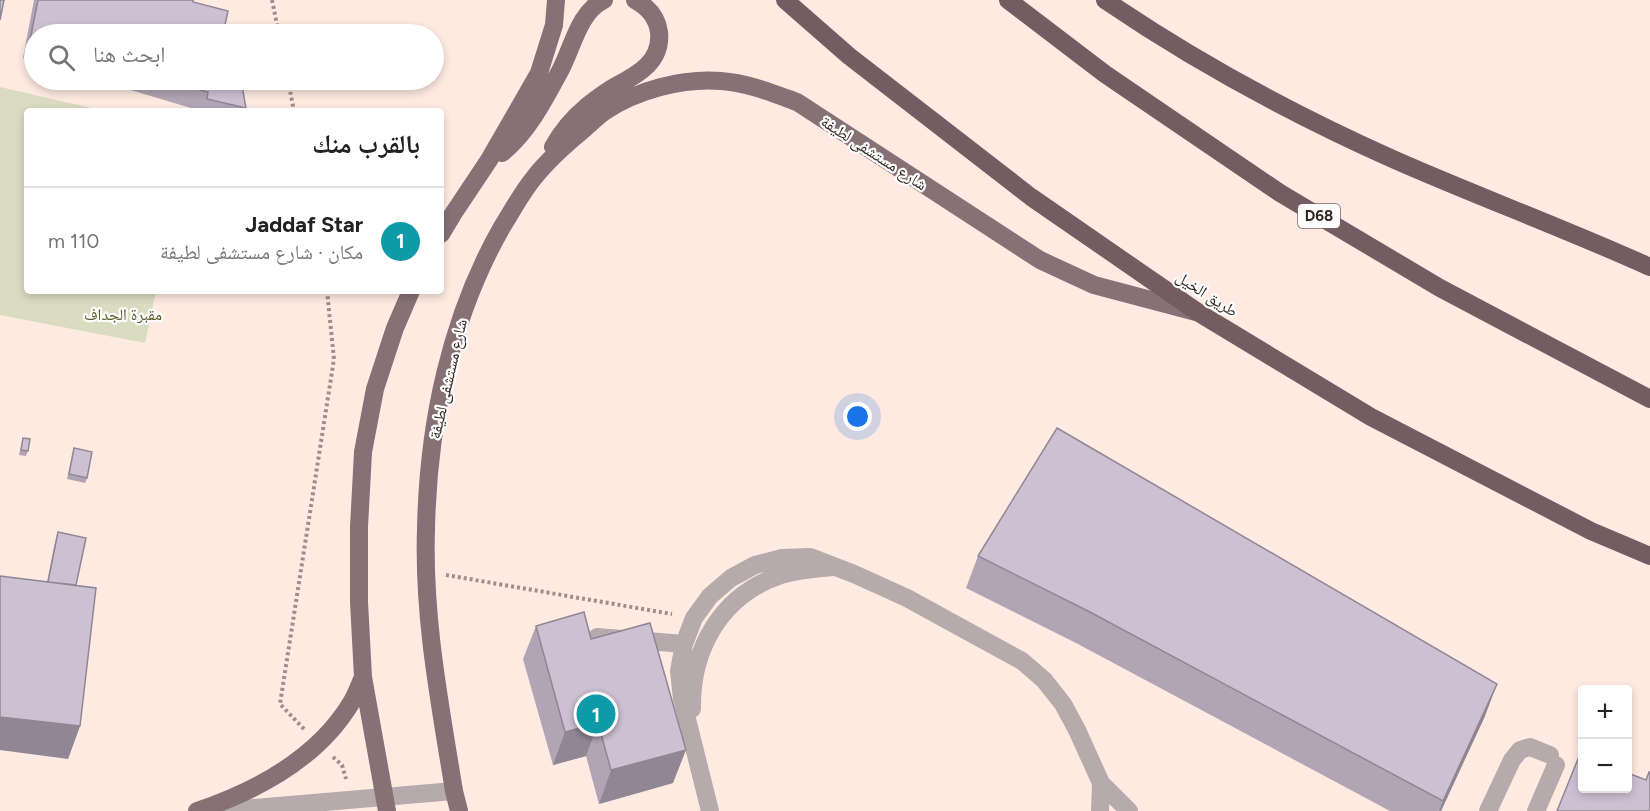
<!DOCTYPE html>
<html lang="ar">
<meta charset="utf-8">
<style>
:root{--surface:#fff;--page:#f6f6f6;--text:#222;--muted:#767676;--line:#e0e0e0;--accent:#b45309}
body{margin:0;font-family:Figtree,"Noto Naskh Arabic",sans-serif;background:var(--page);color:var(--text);direction:rtl}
.controls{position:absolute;right:18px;bottom:18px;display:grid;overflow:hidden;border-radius:6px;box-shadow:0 3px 9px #0003}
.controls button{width:54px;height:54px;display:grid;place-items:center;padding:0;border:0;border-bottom:2px solid var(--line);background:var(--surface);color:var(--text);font:30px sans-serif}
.you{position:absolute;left:858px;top:417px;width:21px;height:21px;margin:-15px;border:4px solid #fff;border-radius:50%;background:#1a73e8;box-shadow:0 0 0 9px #1a73e833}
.badge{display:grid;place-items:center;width:39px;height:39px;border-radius:50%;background:var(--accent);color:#fff;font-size:20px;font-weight:700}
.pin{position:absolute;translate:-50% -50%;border:3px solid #fff;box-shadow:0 2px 6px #0006}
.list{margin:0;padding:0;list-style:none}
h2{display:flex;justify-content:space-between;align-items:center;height:78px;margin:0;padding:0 24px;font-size:26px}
h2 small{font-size:20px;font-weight:400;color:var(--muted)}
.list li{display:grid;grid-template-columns:39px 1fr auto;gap:18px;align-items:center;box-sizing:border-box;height:108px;padding:0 24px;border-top:2px solid var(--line)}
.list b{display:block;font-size:22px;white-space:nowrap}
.list p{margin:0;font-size:20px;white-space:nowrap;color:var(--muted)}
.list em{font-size:20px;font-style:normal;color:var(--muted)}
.icon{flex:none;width:33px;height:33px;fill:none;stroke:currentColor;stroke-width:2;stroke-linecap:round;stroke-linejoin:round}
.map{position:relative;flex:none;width:1650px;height:811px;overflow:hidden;direction:ltr}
.search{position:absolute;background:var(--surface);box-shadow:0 3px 9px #0003;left:24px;top:24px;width:420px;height:66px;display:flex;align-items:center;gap:15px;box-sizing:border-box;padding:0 21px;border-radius:33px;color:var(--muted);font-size:22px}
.panel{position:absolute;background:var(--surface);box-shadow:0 3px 9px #0003;left:24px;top:108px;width:420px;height:186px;border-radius:6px;direction:rtl}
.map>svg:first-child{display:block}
</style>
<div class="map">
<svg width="1650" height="811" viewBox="0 0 1650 811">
<rect width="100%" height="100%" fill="#feeae1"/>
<path fill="#d9dcc0" d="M0 87 105 111H27V291H156L145 343 0 315Z"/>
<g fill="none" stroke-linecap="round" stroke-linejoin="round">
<path stroke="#9d8e87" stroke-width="4" stroke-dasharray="3 3" stroke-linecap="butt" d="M272 0 279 34
M288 80 294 111
M446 575 672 614
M304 729 280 704 334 359 327 291
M333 757 342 765 346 779"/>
<path stroke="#b6aaad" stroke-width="18" d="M597 637 684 644
M692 709C691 649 721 595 781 575 797 570 815 569 832 567
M219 811 454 791
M710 811 682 699 679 671 684 644 694 618 710 596 731 578 755 565 782 558 810 557 854 574 907 598 1022 661 1044 680 1063 704 1077 730 1101 783 1129 811
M1100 811 1101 783
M1488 811 1512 760 1520 750 1530 747 1550 755
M1536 811 1556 765"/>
<path stroke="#857176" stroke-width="18" d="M553 147C561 132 573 118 586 107 595 100 605 92 616 86 639 74 662 61 659 32 657 17 648 7 635 0
M502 153C528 132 545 99 561 69 573 46 579 12 604 0
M441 234 453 214 489 160 539 73 554 25 556 0
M197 811C256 791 318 758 351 703 356 695 359 686 363 677
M387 811 363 677 359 602V527L363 452 375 389 395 328 411 291
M459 811 454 791C440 704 423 618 426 529 428 425 450 318 502 227 512 211 521 194 533 179 546 162 566 144 583 130 590 124 597 117 604 112 636 90 683 78 721 81 748 83 772 93 797 102L1040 260 1094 285 1196 312"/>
<path stroke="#735c62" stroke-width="18" d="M785 0 849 56 1031 197 1199 313 1371 417 1591 531 1650 556
M1008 0 1105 74 1280 193 1440 288 1650 399
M1105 0C1196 62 1294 115 1395 160 1479 197 1566 229 1650 267"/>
</g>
<path fill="#b1a5b5" d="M34 0H193L34 34V61L23 58Z
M97 80H241L246 108 245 111H201Z
M23 438 28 451 26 456 19 455Z
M74 448 87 478 85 483 67 479Z
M58 532 76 585 80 726 68 759 47 582 55 542Z
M978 556 1485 716 1441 811H1390L1076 643 966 588Z
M536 626 591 639 673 783 599 804 586 756 553 765 523 659Z"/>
<path fill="#908694" d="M1497 684 1485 716 1441 811H1439L1443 801Z
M0 717 80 726 68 759 0 750Z
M598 723 586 756 553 765 565 732Z
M686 750 673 783 599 804 611 770Z"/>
<path fill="#cec0d3" stroke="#908694" stroke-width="1.5" d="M0 0H4L0 20Z
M38 0H193V2L228 11 223 34H34V41L30 40Z
M164 80H241L246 108 207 99 208 92Z
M1057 428 1497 684 1443 801 1088 611 978 556Z
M23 438 30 439 28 451 21 450Z
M74 448 92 452 87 478 69 474Z
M58 532 86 538 76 585 48 582Z
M0 576 96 588 80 726 0 717Z
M584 612 591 639 650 623 686 750 611 770 598 723 565 732 536 626Z
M1578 759 1582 761V789H1628V773L1646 780 1649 772H1650V811H1557Z"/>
<g text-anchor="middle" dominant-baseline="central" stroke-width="4.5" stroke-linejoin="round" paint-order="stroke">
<rect fill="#fcfcfc" stroke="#6d6764" stroke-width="1.5" x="1298" y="204" width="42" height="24" rx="4.5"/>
<g font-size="15" font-weight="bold" fill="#302723">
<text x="1319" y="216">D68</text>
</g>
<g font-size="16" fill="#302723" stroke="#fcfcfc">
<text transform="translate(874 153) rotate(33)">شارع مستشفى لطيفة</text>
<text transform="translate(1207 294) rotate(33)">طريق الخيل</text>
<text transform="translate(448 379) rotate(-77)">شارع مستشفى لطيفة</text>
</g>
<g font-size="16" fill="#585b26" stroke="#fcfcfc">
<text x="123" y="314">مقبرة الجداف</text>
</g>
</g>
</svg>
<div class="controls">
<button>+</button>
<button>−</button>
</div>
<div class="you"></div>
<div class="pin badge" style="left:596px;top:714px;background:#0f9aa8">1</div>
<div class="search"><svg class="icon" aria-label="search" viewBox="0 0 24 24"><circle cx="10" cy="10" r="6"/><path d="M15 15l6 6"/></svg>ابحث هنا</div>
<section class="panel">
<h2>بالقرب منك<small></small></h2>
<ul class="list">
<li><span class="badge" style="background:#0f9aa8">1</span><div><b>Jaddaf Star</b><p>مكان · شارع مستشفى لطيفة</p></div><em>110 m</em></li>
</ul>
</section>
</div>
